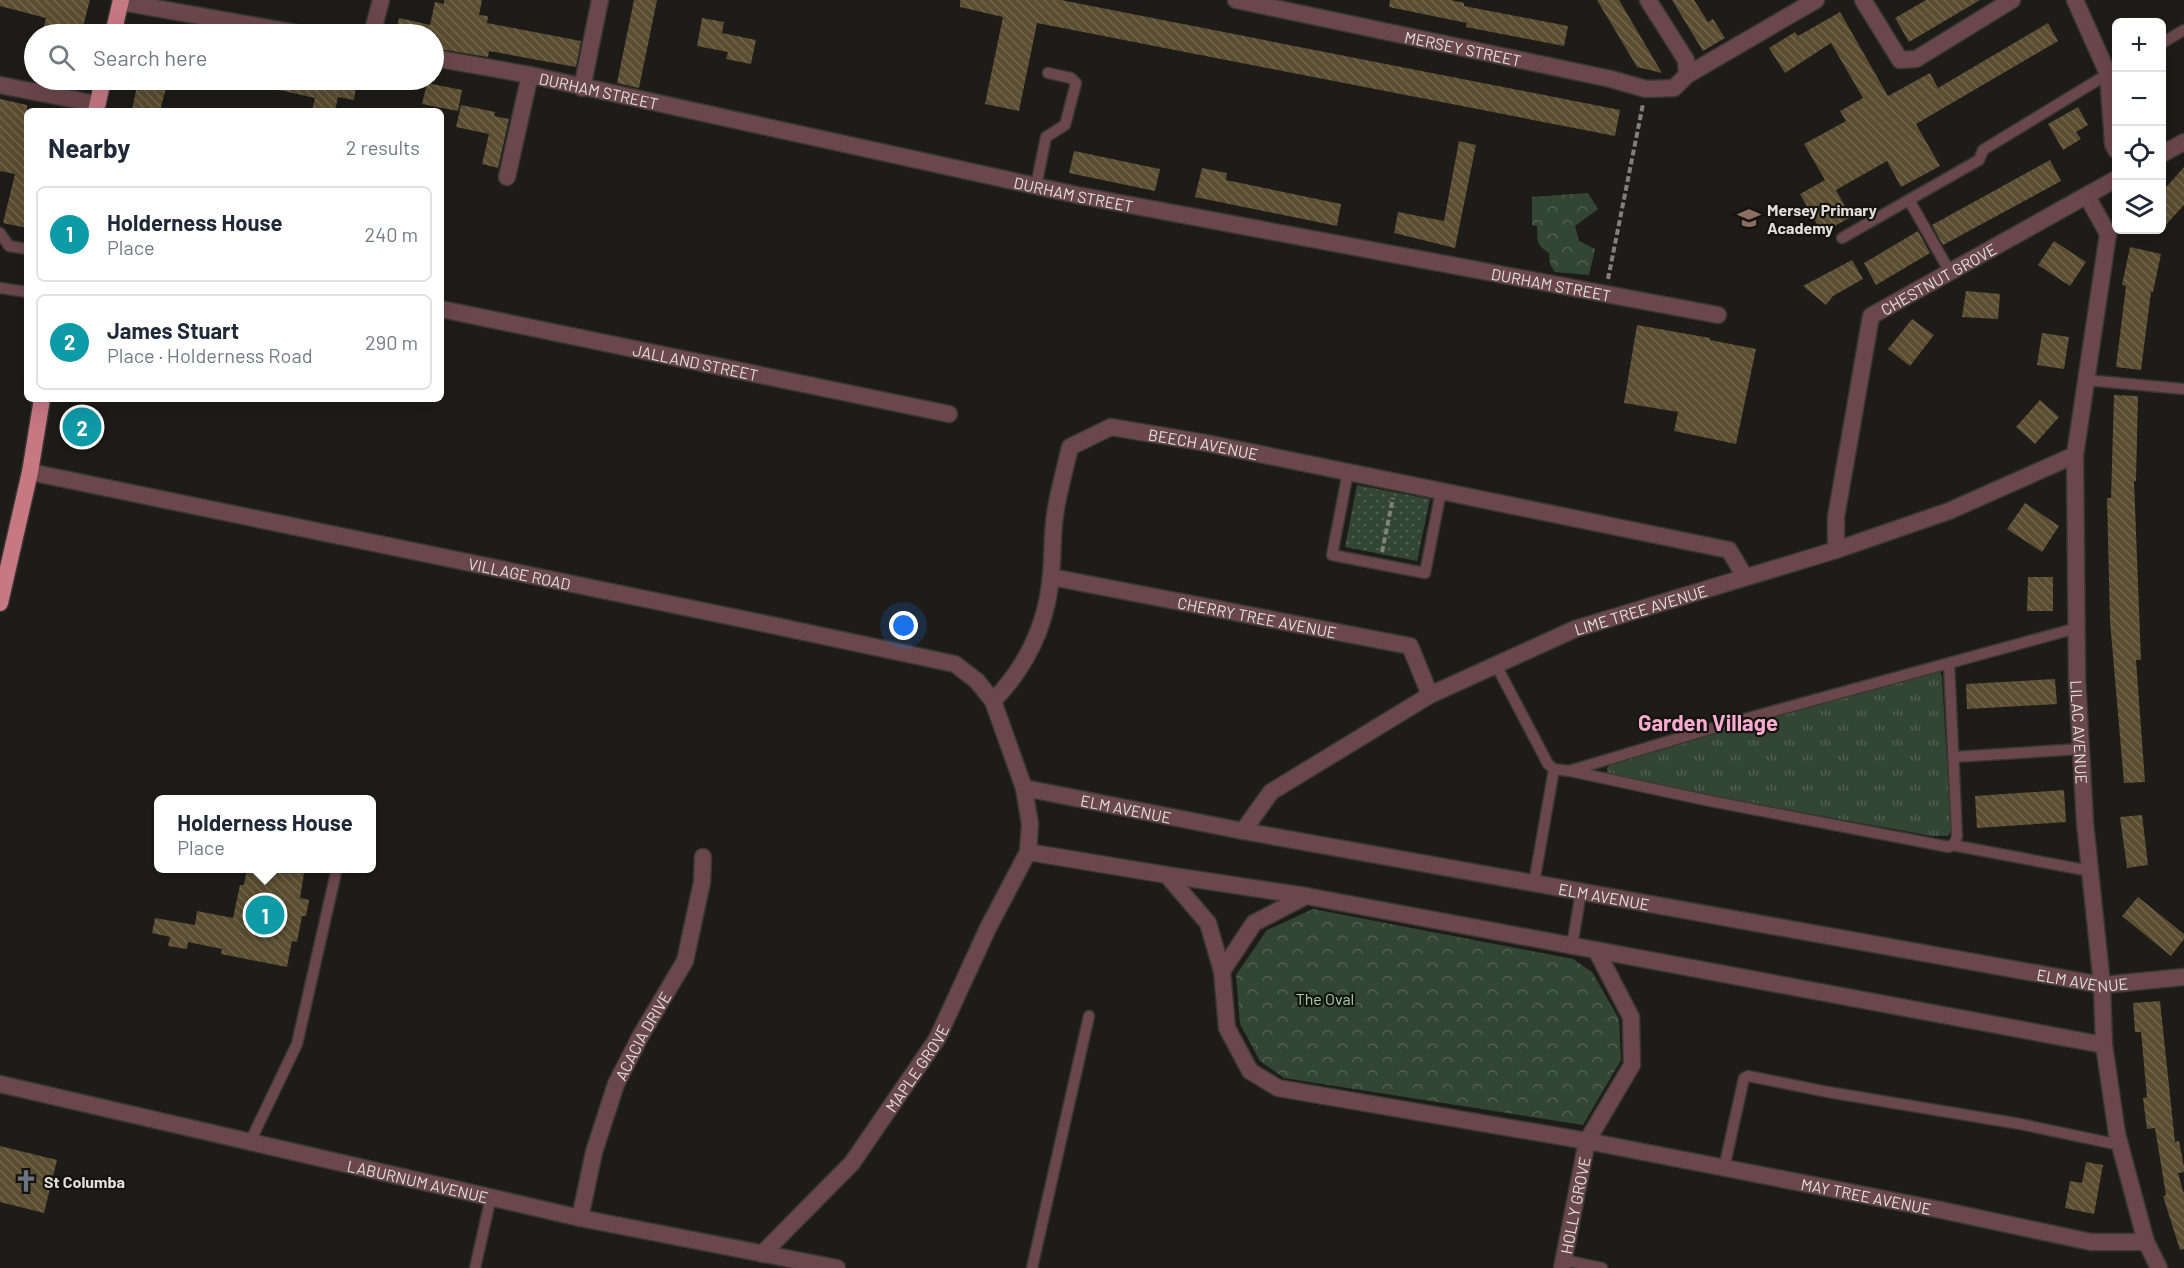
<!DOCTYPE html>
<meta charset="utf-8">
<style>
:root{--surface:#fff;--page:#f6f6f7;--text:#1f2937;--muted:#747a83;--line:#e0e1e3;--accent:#d93025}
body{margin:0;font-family:Barlow,sans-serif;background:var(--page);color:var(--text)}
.controls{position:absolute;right:18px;top:18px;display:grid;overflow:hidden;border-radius:9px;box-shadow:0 6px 24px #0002}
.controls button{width:54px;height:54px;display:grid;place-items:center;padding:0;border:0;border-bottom:2px solid var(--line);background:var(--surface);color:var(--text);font:30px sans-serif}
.you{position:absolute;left:904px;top:626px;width:21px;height:21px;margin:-15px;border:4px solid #fff;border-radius:50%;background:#1a73e8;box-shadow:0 0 0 9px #1a73e833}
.badge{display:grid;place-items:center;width:39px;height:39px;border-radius:50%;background:var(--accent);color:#fff;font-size:20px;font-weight:700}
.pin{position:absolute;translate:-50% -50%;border:3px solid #fff;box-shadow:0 2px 6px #0006}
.popup{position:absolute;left:154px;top:795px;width:222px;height:78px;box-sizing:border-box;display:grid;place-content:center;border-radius:9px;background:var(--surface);filter:drop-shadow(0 2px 4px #0005);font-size:20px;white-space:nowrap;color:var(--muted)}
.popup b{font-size:22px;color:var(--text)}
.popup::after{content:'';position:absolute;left:50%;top:100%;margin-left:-12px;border:12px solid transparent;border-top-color:var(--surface)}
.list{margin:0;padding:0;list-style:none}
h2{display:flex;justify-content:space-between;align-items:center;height:78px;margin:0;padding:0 24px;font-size:26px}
h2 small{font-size:20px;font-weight:400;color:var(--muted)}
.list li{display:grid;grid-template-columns:39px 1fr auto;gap:18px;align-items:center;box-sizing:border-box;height:96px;margin:0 12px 12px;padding:0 12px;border:2px solid var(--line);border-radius:9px}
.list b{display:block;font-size:22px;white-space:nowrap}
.list p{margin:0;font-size:20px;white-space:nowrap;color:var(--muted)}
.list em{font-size:20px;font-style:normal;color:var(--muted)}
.icon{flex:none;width:33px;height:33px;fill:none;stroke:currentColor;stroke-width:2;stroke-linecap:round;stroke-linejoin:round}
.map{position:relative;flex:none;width:2184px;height:1268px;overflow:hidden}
.search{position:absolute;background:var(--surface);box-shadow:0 6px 24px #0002;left:24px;top:24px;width:420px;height:66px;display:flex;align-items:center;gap:15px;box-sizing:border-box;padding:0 21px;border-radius:33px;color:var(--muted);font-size:22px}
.panel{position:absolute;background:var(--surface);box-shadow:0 6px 24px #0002;left:24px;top:108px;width:420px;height:294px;border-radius:9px}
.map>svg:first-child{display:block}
</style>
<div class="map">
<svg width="2184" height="1268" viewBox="0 0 2184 1268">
<defs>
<pattern id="grass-tufts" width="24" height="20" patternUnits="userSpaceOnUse" patternTransform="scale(1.5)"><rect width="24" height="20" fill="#334634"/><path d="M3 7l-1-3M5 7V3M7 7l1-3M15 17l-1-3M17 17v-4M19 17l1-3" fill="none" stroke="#506051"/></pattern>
<pattern id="park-crowns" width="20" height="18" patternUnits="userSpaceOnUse" patternTransform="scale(1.5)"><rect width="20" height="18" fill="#334634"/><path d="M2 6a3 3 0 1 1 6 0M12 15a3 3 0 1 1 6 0" fill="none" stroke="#506051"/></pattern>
<pattern id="garden-dots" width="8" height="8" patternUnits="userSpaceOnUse" patternTransform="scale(1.5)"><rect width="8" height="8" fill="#334634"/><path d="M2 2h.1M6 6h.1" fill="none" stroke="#506051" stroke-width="1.8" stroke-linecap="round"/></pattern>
<pattern id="building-back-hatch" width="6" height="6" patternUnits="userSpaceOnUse" patternTransform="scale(1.5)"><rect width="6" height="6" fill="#5a4d31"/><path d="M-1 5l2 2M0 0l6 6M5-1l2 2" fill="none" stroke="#71664e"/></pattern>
</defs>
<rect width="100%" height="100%" fill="#1e1c18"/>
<path fill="url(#grass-tufts)" d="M1940 671 1942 677 1951 830 1948 836H1932L1618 779 1607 775V768L1614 761 1932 672Z"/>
<path fill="url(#park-crowns)" d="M1588 193 1598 209 1575 226 1579 241 1595 249 1589 275 1555 272 1550 264 1549 253C1536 244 1538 243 1537 226L1532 225V197Z
M1313 909 1573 959 1592 972 1619 1019 1621 1060 1583 1125 1284 1078 1260 1061 1240 1024 1236 975 1267 930Z"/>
<path fill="url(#garden-dots)" d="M1357 485 1430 499 1417 561 1345 547Z"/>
<path fill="url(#building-back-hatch)" d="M0 0H90L81 34H42L46 18 0 6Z
M444 0H482L479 15 488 16 487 23 581 41 576 67 489 51 488 57 434 48V34H395L399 18 430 25 435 2 444 4Z
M634 0H657L639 88 617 83Z
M960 0H1061L1620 110 1615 136 1037 23 1019 111 985 104 1003 17 960 7Z
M1390 0H1451L1464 3V6L1568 26 1564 46 1466 27 1467 23 1389 7Z
M1597 0H1619L1662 73 1637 67Z
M1672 0H1694L1708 22 1713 19 1725 38 1703 51Z
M1926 0H1980L1909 42 1895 18Z
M1840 12 1888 96 1930 73 1938 88 2048 23 2058 41 1916 124 1940 166 1901 187 1887 161 1836 190 1851 217 1822 233 1800 194 1825 180 1804 144 1846 121 1840 111 1863 98 1831 43 1785 73 1769 48 1795 32 1798 36Z
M702 18 724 22 722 33 756 40 751 64 726 59 728 52 697 46Z
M138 80H168L160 111H132Z
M262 80H357L354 100 338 97 335 111H312L315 98 261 86Z
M427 83 462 90 458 111 422 104Z
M0 99 27 105V228L3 223 15 174 0 171Z
M461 105 495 112 494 116 509 119 498 168 482 164 489 134 456 127Z
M2078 107 2088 125 2076 132 2081 139 2063 150 2048 124Z
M1459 141 1476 145 1455 248 1394 233 1398 212 1444 221Z
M1074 151 1160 169 1155 191 1069 173Z
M2050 160 2061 181 1943 245 1932 225Z
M2184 167V205L2162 229V192Z
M1202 168 1227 173 1226 180 1341 204 1337 226 1195 197Z
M1918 231 1930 253 1876 285 1864 263Z
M2054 241 2086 262 2070 286 2038 265Z
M2130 247 2161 254 2153 292H2151L2141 370 2116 367 2126 286 2122 285Z
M1852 260 1863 279 1833 296 1826 305 1803 286Z
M1966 291 2000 294 1998 319 1962 317Z
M1912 319 1934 335 1910 366 1888 349Z
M1637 325 1710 338V340L1756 349 1736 444 1674 431 1678 412 1624 403Z
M2042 333 2069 337 2064 369 2037 365Z
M2114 395 2138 396 2136 481H2134L2141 660H2136L2145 782 2124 783 2110 621 2107 498H2111Z
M2040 400 2059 417 2035 444 2016 427Z
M2025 503 2059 526 2042 552 2007 529Z
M2028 577H2053V611H2027Z
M2055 679 2057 704 1967 709 1966 684Z
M2064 790 2066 822 1977 828 1975 796Z
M2142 815 2148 865 2127 868 2120 817Z
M247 868H279L304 873 300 898 309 900 306 916H302L297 942 292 941 287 967 221 954 222 949 188 942 187 949 168 946 170 937 152 933 155 918 195 925 197 911 233 918 240 885H244Z
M2138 897 2184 934V939L2171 956 2122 916Z
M2160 1001 2175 1142 2179 1141 2184 1167V1172L2178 1173 2184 1194V1249L2180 1250 2163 1196 2166 1195 2155 1128 2147 1129 2143 1098 2147 1097 2141 1032H2135L2133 1003Z
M0 1146 57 1160 44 1213 0 1202Z
M2086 1162 2103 1165 2094 1214 2065 1208 2070 1181 2082 1183Z"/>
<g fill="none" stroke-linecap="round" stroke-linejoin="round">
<g stroke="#393734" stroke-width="13">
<path id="service" d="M2162 43 2184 30
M1036 186 1046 137 1065 125 1076 83 1071 78 1048 73
M1909 200 1950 272
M0 233 9 246 27 249
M1842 238 1979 160 1983 150 2116 69
M0 288 27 292
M2086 380 2184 389
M1348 472 1332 555 1425 573 1441 491
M1496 665 1548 764 1554 769 1569 771 1730 723 2077 628
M1954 757 2081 749
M1570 771 1710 801 1949 847 1955 843 1957 836 1949 664
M1952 845 2090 871
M1534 883 1554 769
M1572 946 1581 892
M250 1142 297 1044 337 868
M1724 1168 1744 1078 1748 1076 1828 1092 2020 1124 2120 1145
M1564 1260 1602 1268
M475 1268 491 1197
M1032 1268 1089 1016"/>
</g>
<g stroke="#393734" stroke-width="19">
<path id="pedestrian" d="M1687 75 1816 0"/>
</g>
<g stroke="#393734" stroke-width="19">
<g id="minor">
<path id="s1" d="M1236 0 1611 79 1646 89 1674 88 1687 75 1686 60 1648 0"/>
<path d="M1863 0 1900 60 1916 59 2012 0"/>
<path d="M2075 0 2108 74 2113 144 2116 150"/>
<path d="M121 2 302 34"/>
<path d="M372 34 381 0"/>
<path id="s2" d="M434 58 530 75 1077 195 1718 315"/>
<path d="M0 85 97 104"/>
<path d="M582 88 600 0"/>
<path d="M2162 154 2184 142"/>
<path d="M507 177 530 75"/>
<path id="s3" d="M2087 196 2108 234 2075 455 2077 678 2085 823 2102 985 2104 1045 2117 1134 2146 1242 2159 1268"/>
<path id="s4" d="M441 309 949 414"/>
<path id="s5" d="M30 472 757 622 955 664 977 681 993 701"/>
<path id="s6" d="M1836 550V517L1871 316 2116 179"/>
<path id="s7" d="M1051 577 1410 646 1430 695"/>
<path id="s8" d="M1024 788 1243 831 2102 985 2184 977"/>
<path id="s9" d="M1243 831 1271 792 1430 695 1575 629 1836 550 1949 511 2075 455"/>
<path d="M1028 852 1167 875 1306 896 2104 1045"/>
<path d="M1167 875 1208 923 1222 971 1227 1028 1250 1071 1278 1088 1587 1141 1632 1065 1631 1017 1596 950"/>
<path d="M1222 971 1254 923 1306 896"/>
<path id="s10" d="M0 1084 580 1218 837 1268"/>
<path id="s11" d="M580 1218 594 1152 616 1084 641 1035 685 961 702 882 703 857"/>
<path id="s12" d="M762 1254 852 1163 937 1039 988 928 1028 852 1030 824 1024 788 993 701C1027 666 1047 624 1051 575 1053 555 1052 534 1055 515 1058 492 1065 470 1070 447L1111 427 1206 443 1729 550 1745 577"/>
<path id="s13" d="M1562 1268 1587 1141 1941 1210 2091 1242H2146"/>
</g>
</g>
<g stroke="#393734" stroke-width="19">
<path id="trunk" d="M113 34 121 0
M96 111 103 80
M0 603 30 472 42 399"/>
</g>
<path stroke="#82807d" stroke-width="4" stroke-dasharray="6 3" stroke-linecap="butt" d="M1608 279 1643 104
M1382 552 1393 498"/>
<use href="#service" stroke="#6a474b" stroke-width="10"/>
<use href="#pedestrian" stroke="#6a474b" stroke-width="16"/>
<use href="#minor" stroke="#6a474b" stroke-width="16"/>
<use href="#trunk" stroke="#c67883" stroke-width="16"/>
</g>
<defs>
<g id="school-bare" transform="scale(1.8)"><path d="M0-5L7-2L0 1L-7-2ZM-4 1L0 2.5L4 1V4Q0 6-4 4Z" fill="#8d6e63" stroke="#15130f" stroke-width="2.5" paint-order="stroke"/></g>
<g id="church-bare" transform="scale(1.8)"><path d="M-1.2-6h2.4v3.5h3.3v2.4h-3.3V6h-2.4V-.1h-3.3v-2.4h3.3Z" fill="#6b7280" stroke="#15130f" stroke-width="2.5" paint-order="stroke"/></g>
</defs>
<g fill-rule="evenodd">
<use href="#school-bare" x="1749" y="218"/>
<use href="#church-bare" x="26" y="1181"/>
</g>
<g text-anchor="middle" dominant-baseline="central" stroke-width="4.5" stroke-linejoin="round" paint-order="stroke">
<g font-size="16" fill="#e1e0dd" stroke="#15130f">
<text stroke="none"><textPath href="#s1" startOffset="232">MERSEY STREET</textPath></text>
<text stroke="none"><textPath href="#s2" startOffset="168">DURHAM STREET</textPath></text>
<text stroke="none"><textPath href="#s2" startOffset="654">DURHAM STREET</textPath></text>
<text stroke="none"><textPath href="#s6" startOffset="314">CHESTNUT GROVE</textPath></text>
<text stroke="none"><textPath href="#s2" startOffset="1140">DURHAM STREET</textPath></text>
<text stroke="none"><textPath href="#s4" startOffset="260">JALLAND STREET</textPath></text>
<text stroke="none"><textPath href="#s12" startOffset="1054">BEECH AVENUE</textPath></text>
<text stroke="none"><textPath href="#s5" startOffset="500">VILLAGE ROAD</textPath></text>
<text stroke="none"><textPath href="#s9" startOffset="462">LIME TREE AVENUE</textPath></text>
<text stroke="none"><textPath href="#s7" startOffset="210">CHERRY TREE AVENUE</textPath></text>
<text stroke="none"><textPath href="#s3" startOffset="544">LILAC AVENUE</textPath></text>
<text stroke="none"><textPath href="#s8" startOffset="104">ELM AVENUE</textPath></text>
<text stroke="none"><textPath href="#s8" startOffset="590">ELM AVENUE</textPath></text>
<text stroke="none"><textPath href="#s8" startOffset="1076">ELM AVENUE</textPath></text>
<text stroke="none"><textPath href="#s11" startOffset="194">ACACIA DRIVE</textPath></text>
<text stroke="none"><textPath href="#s12" startOffset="243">MAPLE GROVE</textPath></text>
<text stroke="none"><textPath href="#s10" startOffset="429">LABURNUM AVENUE</textPath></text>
<text stroke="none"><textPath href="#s13" startOffset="414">MAY TREE AVENUE</textPath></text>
<text stroke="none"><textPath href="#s13" startOffset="64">HOLLY GROVE</textPath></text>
</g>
<g font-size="16" font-weight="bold" fill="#e1e0dd" stroke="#15130f" text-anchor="start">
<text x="1767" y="209">Mersey Primary<tspan x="1767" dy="18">Academy</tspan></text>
<text x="44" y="1181">St Columba</text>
</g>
<g font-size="16" fill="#a4d2a7" stroke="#15130f">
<text x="1325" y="998">The Oval</text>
</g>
<g font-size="22" font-weight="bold" fill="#f8abcf" stroke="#15130f">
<text x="1708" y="722">Garden Village</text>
</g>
</g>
</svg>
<div class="controls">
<button>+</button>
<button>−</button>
<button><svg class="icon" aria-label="locate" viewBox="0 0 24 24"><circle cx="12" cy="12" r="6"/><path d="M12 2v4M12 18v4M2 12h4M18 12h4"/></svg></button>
<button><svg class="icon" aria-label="layers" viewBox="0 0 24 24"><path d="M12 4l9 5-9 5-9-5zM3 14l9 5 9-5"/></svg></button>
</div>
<div class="you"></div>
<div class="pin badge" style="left:265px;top:915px;background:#0f9aa8">1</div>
<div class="popup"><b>Holderness House</b>Place</div>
<div class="pin badge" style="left:82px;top:427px;background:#0f9aa8">2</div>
<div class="search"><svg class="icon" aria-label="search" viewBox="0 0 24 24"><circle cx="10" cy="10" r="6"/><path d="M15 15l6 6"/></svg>Search here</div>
<section class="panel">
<h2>Nearby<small>2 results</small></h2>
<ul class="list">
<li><span class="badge" style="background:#0f9aa8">1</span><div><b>Holderness House</b><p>Place</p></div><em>240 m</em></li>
<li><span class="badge" style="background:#0f9aa8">2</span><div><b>James Stuart</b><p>Place · Holderness Road</p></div><em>290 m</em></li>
</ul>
</section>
</div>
